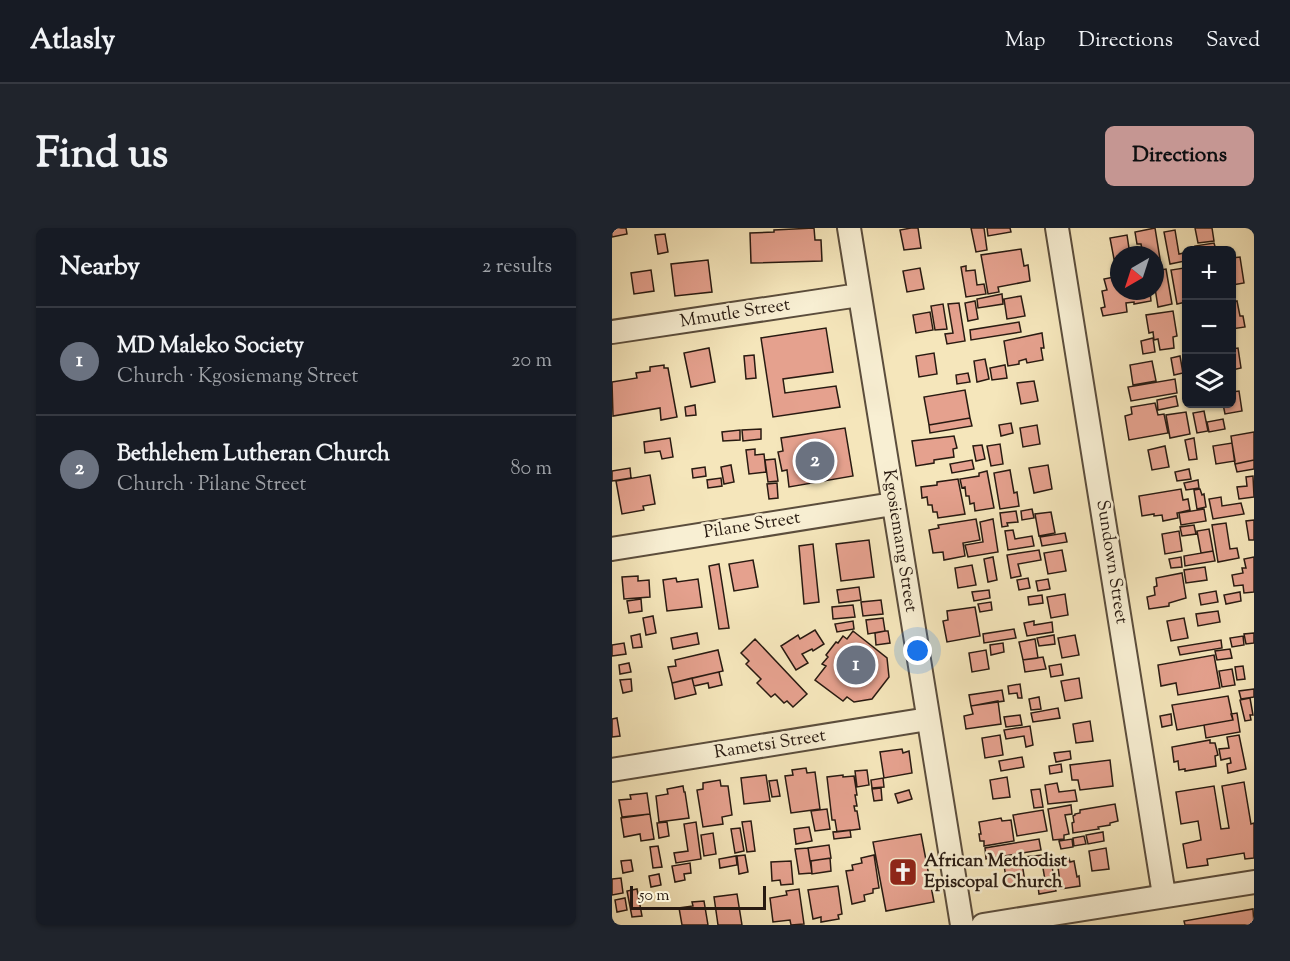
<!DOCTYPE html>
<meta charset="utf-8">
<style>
:root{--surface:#171b24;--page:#20242c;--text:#f1f3f6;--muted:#9ea1a6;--line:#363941;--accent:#c59692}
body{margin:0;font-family:"Sorts Mill Goudy",serif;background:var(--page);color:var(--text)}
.controls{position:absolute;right:18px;top:18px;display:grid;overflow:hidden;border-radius:9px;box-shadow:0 2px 4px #0004}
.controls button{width:54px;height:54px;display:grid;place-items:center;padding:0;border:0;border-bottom:2px solid var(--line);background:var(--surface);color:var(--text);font:30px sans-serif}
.compass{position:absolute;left:498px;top:18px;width:54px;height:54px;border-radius:50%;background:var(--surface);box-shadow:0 2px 4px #0004;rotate:219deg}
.scale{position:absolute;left:18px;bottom:15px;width:136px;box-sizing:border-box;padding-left:6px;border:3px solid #281a11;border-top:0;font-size:16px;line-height:21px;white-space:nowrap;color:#281a11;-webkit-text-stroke:4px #f8efd3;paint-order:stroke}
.you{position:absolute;left:306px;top:423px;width:21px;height:21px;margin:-15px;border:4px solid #fff;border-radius:50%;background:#1a73e8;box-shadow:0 0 0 9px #1a73e833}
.badge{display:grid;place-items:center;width:39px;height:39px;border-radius:50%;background:var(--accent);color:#fff;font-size:20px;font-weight:700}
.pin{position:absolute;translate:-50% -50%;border:3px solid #fff;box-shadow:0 2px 6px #0006}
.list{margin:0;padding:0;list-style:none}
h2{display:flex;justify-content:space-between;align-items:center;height:78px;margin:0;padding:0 24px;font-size:26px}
h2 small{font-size:20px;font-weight:400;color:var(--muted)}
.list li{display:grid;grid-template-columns:39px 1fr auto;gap:18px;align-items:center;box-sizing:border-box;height:108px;padding:0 24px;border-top:2px solid var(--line)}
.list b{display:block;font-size:22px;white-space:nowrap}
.list p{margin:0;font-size:20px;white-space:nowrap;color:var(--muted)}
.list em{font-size:20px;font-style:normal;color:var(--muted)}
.icon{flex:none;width:33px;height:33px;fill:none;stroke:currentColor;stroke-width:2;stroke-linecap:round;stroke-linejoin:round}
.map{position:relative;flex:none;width:642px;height:697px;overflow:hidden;border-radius:9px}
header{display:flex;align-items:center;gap:36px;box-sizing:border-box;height:84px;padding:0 30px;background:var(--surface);border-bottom:2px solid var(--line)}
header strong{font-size:28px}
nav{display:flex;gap:33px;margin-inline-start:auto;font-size:21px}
.intro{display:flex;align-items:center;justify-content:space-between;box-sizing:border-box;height:144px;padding:0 36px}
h1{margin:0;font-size:42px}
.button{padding:15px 27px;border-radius:9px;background:var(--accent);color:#111;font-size:21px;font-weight:700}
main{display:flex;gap:36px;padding:0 36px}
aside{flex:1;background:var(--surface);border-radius:9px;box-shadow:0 2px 4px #0004}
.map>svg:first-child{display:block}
</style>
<header>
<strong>Atlasly</strong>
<nav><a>Map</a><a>Directions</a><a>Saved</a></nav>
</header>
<div class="intro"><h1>Find us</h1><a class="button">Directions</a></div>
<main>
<aside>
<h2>Nearby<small>2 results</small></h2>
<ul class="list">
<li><span class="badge" style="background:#6b7280">1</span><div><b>MD Maleko Society</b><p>Church · Kgosiemang Street</p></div><em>20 m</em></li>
<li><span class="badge" style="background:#6b7280">2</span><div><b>Bethlehem Lutheran Church</b><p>Church · Pilane Street</p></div><em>80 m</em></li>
</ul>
</aside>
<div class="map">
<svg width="642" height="697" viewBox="0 0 642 697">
<rect width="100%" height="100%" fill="#f5e6bb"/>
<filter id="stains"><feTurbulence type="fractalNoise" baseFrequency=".00333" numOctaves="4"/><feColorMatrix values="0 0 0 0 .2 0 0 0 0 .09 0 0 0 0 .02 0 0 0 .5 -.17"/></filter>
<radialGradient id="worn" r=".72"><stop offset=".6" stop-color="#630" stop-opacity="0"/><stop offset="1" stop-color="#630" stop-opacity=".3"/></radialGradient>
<path fill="#e5a18e" stroke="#281a11" stroke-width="1.5" d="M0 0H14L15 6 0 9Z
M202 0 203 12H209L210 33 139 35 138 5 162 4V2Z
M299 0H306L309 20 292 22 288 2Z
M359 0H372L375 22 364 24Z
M375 0H398L399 4 376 8Z
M543 0 549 37 543 38V27H531L529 16H525L523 4Z
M583 0H600L602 13 586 15Z
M563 2 567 26 572 25 573 33 558 36 552 4Z
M53 6 56 24 46 26 43 7Z
M515 7 518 27H507V30L502 31 498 10Z
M602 15 604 22H575L584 21 583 18Z
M409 21 412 38 416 37 418 53 386 59 387 64 376 66 369 27Z
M628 29 632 55 620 57V30Z
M96 32 100 64 63 68 59 36Z
M354 38V43L363 42 365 57 372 56 374 66 354 69 349 39Z
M308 40 312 61 295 64 291 43Z
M572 40 574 52V74L565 76 559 42Z
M554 41 560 76 546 79 543 60V43Z
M39 42 42 63 22 66 19 45Z
M507 48V63H538L539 73 522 76V74L514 75 515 84 491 88 489 80 493 79 490 63 495 62 492 51Z
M390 66 391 76 366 80 365 71Z
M409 68 413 88 395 91 392 71Z
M363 73 366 91 356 93 353 75Z
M625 73 628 88H631L633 99 620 101V74Z
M347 75 353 113 335 116 333 106 341 105 336 76Z
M331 76 335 101 323 102 319 78Z
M561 83 565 108 561 109 562 120 548 122 546 111 542 112 541 104 537 105 534 87Z
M318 84 321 102 304 105 301 87Z
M407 94 409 104 359 112 358 102Z
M214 100 221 144 171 151 173 165 224 158 228 179 161 189 149 110Z
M430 105 432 120H429L431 132 415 135 414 131 407 133V136L396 138 392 113Z
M541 110 543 124 531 126 529 113Z
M97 120 103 154 79 159 72 125Z
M626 120 629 140 620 142V121Z
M322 125 325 146 307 149 304 128Z
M142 127 144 150 134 151 132 128Z
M568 128 571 145 562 147 559 130Z
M373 131 377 151 365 154 362 133Z
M540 133 544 153 521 157 518 137Z
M52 137V140H56L65 189 49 192 48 180 1 188 0 154 25 150 24 145 38 143V139Z
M393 137 395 150 380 152 378 140Z
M356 145 358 154 345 156 344 147Z
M563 151 565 165 519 173 516 159Z
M422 153 426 173 409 176 405 155Z
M353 162 358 190 317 197 312 169Z
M627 163 630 183 613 186 611 176H620V164Z
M564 168 566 178 546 182 545 172Z
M543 175 546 187 552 186 556 205 517 212 513 188 520 186 519 179Z
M83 177 84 187 74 188 73 179Z
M592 183 596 203 585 205 581 185Z
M574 184 578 206 558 210 554 187Z
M358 190 360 198 318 205 317 197Z
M611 191 613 201 597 204 595 194Z
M399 195 401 205 389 208 387 197Z
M425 197 428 216 411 219 408 200Z
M233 200 241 248 177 259 175 242 170 243 166 224 171 223 169 210Z
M149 201V211L131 213 130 202Z
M128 202V212L111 213 110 204Z
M642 204V232L623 236 619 208Z
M342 208 345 220 341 221 342 229 322 232V235L304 238 300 213Z
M58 210 61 229 50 231 48 223 33 225 32 214Z
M582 210 585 231 577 232 573 212Z
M620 215 623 233 604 236 601 218Z
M388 216 391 236 379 238 375 218Z
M370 217 373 231 364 233 361 218Z
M553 218 557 239 540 242 536 222Z
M143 221V227L152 226 154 244 137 246 134 222Z
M163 231 166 253 156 254 153 232Z
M360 232 362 241 340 245 338 236Z
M642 232V241L625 244 623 236Z
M119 237 122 254 112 256 109 239Z
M436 237 440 261 422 265 417 240Z
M93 239 94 248 81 250 80 241Z
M18 240 19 250 0 253V243Z
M577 241 579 251 565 253 563 244Z
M398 242 402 265 405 264 407 278 388 281 382 245Z
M375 243 382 280 363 283 362 275 358 276 357 268H354L353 259 350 260 348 251 367 248V245Z
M38 247 43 276 31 278 32 282 10 286 4 253Z
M641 248 642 269 627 271 625 259 635 258 634 249Z
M109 250 110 258 96 260 95 252Z
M346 251 353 286 326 290 325 284H321L320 277H316L315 269 310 270 309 259 325 257V254Z
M586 252 587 260 574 262 572 255Z
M165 255 166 270 157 271 155 256Z
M569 261 571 272 576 271 578 282 565 285 566 290 551 293 550 287 542 288V286L530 288 527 268Z
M588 261 590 267 592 266 594 279 585 281 582 262Z
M609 269 610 278 629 275 632 286 601 291 597 271Z
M420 281 422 290 410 292 409 283Z
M592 281 594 293 569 297 567 285Z
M404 283 406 294 395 295 396 298 390 299 388 285Z
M439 284 443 305 427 308 423 286Z
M364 291 368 312 351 315 353 328 332 332 331 324 321 325 317 302 327 300 326 297Z
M381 291 386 324 356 329 353 317 371 314 368 294Z
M642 292V312H637L634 293Z
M614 295 618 321 625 320 627 330 606 334 600 297Z
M582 297 584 306 570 308 568 299Z
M597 301 601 323 589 325 585 303Z
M401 302 403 311 420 308 422 318 396 322 393 303Z
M567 303 570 323 553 326 550 306Z
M453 305 455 314 430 318 428 309Z
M257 312 262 349 229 353 224 316Z
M201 316 207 374 192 376 187 318Z
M427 322 429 332 406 336 409 348 399 350 395 327Z
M450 322 454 343 436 346 432 325Z
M601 323 603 333 573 338 572 328Z
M381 329 385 352 376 354 372 331Z
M569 329 570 339 559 340 557 331Z
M642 329V364L632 365 631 357 622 358 620 347 631 345 630 340H634L632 331Z
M141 332 146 359 122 363 117 336Z
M107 336 117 400 107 401 97 338Z
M360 337 364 357 346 360 343 340Z
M593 339 595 352 574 355 572 342Z
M570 345 574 370 557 375V378L537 381 535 369 543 367 542 359 545 358 544 350Z
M26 348V353L37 352 38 369 12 371 10 349Z
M64 350 65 354 86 351 90 379 55 383 51 352Z
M416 350 418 360 407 362 405 352Z
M436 351 438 361 426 363 424 353Z
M247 359 249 372 227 375 225 362Z
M377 362 378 370 362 373 360 364Z
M604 363 606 374 589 377 587 366Z
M628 364 629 373 614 376 612 367Z
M453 366 456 387 439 390 435 369Z
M430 367 431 375 417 377 416 369Z
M29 371 30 383 17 385 15 373Z
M269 372 271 386 251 388 249 374Z
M379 374 380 382 368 384 366 376Z
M241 377 243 389 221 391 220 379Z
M363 379 368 408 335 414 331 393 336 392 335 383Z
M606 383 608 394 586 398 584 386Z
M41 388 44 405 34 407 31 390Z
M271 390 273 403 256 406 254 392Z
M572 390 576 410 559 413 555 393Z
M241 393 242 401 225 404 223 396Z
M422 393V397L440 394 441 404 415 408 412 395Z
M402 401 404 410 372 415 371 406Z
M203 402 212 416 201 423 200 421 190 426 196 435 184 442 169 418 186 407 188 411Z
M241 403 275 430 277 449 260 471 242 474 235 469 231 473 203 452 214 438 210 436 216 429 214 427 224 414 226 415 231 408 235 411Z
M273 403H276L278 415 264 417 263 405Z
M85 405 87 416 61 421 59 410Z
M642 405V415L634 416 632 406Z
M28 406 30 419 21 420 19 408Z
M442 407 443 416 427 418 425 410Z
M463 407 467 427 450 430 446 410Z
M631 408 632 417 620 419 618 410Z
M143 411 195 466 181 479 175 473 172 475 163 466 159 469 145 455 149 451 134 436 137 433 129 425Z
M423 411 426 430 411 432 407 414Z
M609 412 610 420 568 427 566 419Z
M12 415 14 426 0 428V417Z
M391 415 392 424 379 427 378 417Z
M618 421 620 430 605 432 603 423Z
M106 422 111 443 60 455 56 439 64 438 63 432Z
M374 422 377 441 360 444 357 425Z
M602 427 608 460 566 467 564 455 549 458 546 437Z
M431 429 434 441 413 444 411 432Z
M17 435 19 444 8 446 7 437Z
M449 436 451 447 439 449 437 438Z
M631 438 633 451 625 452 623 439Z
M620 441 623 457 610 459 607 443Z
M107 444 110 457 97 460 96 455 82 458 80 450Z
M80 450 84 466 63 471 60 455Z
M467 450 470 470 453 473 449 453Z
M19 451 20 463 11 465 8 452Z
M408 456 410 470H406L405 465 397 466 396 458Z
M642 461V469L629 471 627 463Z
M390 462 392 473 359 478 357 467Z
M616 468 621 492 565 502 560 477Z
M427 469 429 481 419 482 417 471Z
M638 470 641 487H638L639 492 633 493 628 472Z
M386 473 389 496 354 501 352 488 361 486 359 478Z
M446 480 448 490 421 494 419 485Z
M625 485 628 504 594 510 592 497 621 492 619 486Z
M559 486 560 497 550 499 548 488Z
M408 487 410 497 394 499 392 489Z
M5 490 8 508 0 509V491Z
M478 493 481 513 464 515 461 496Z
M418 498 421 517 414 519 412 508 394 511 392 502Z
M388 507 391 527 373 530 370 510Z
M627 507 634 541 616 545 615 536 619 535 618 530 609 532 607 521 617 520 615 509Z
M598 512V515H603L606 527 603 528 604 538 573 543V541L567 542 566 533 562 534 560 519Z
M290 521 291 525 297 523 300 545 272 550 268 524Z
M458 523 459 531 444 534 442 525Z
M410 529 412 539 389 543 387 533Z
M498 532 501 558 468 562 466 552H460L458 537Z
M449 536 450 544 438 546 437 538Z
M194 540 195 545 203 544 208 581 179 585 173 548 181 547 180 542Z
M255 542 257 557 245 559 243 543Z
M154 547 158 573 132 576 129 550Z
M231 547V549L242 548 245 567H243L245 578H242L243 583H245L248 601 225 604 223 592H220L215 549Z
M395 549 398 569 381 571 378 552Z
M271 550 272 559 260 560 259 552Z
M108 552 109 558H116L120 587 110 589 111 596 91 599 85 562 91 561V555Z
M165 552 168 568 160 569 157 553Z
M632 554 639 596 642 595V630L633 631 632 625 595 631 596 637 575 640 571 616 589 612 586 593 569 596 564 564 602 558 609 601 617 600 610 558Z
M445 555 447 564 463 562 465 573 436 576 433 557Z
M71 558 72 564H73L77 590 47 594 44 568 56 566 55 561Z
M269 560 270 572 262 573 260 561Z
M428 561 431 579 422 580 419 562Z
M297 562 300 571 286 575 283 566Z
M35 565 38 586 10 589 7 572 19 571 18 567Z
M503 576 506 593 498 595V597L486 599 487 601 461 605 460 595 462 594 461 588 463 587V586L468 585V582Z
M459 577 460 586 453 587 457 606 452 607V611L441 612 436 581Z
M215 581 218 601 203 603 199 583Z
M431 582 435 603 405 608 401 587Z
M38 586 42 611 29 613 28 606 12 609 9 590Z
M389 590 390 593 399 592 402 613 372 618V613H368L367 606H369L367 594Z
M139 593 143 623 135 624 130 594Z
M55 594 57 608 47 610 45 595Z
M84 594 89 631 64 635 62 625 76 623 72 596Z
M197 599 200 613 184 616 182 601Z
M128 600 132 623 123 625 119 601Z
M238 602 239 609 222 611 221 604Z
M491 604 492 613 476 616 474 607Z
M101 605 104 626 92 628 89 607Z
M309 606 322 674 274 683 261 614Z
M472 608 474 616 462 618 461 610Z
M427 611 429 622 374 631 373 620Z
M460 611 461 619 449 621 447 613Z
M217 617 219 630 198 633 196 620Z
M46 618 50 639 41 640 38 619Z
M196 620 200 645 187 646 183 621Z
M494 620 497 641 480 643 477 623Z
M133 627 136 644 127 646 125 628Z
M262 627 267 660 261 661V665L252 667 253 673 240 676 234 643 241 642 240 637 250 635 249 630Z
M430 627 431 636 413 638 412 629Z
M124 628 125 637 108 640 107 631Z
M218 630 219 643 200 646 199 633Z
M457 630 458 634 462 633 465 649 467 648 468 658 449 661 445 632Z
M19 632 21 643 11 645 9 633Z
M179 633 181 656 169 657 168 652 160 653 159 634Z
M78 635 79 645 72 646 73 652 63 654 60 638Z
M410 635 413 654 395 657 392 637Z
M440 638 442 650 433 652 431 640Z
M47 646 49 657 39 659 37 648Z
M9 650 11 665 0 667V651Z
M442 655 444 663 427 666 426 658Z
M226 658 230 686 226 687 227 691 209 694V689L201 691 196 662Z
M25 661 30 688 20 689 15 663Z
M187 661 192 696 179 697 178 692 161 694 158 670 175 667 174 663Z
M125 666 130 697H106L102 669Z
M13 670 15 682 5 684 3 672Z
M92 673 96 697H70L67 680 81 678 80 674Z
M641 681 642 697H573L572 693Z"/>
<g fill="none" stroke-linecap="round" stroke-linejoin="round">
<g stroke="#5b4d3c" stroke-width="26">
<path id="minor" d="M237 0 350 697
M445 0 552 667
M0 104 247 67
M0 321 281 276
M0 542 316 491
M371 697 642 654"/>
</g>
<use href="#minor" stroke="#f8efd3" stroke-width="22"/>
</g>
<defs>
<g id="church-square" transform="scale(1.5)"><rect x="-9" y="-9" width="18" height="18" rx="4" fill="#8f2418" stroke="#f8efd3"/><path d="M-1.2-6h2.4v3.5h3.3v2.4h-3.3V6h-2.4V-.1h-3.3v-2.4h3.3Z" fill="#fff"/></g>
</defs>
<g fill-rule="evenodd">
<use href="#church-square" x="291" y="644"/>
</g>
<g text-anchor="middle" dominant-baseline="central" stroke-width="5" stroke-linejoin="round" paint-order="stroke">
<g font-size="18" fill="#281a11" stroke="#f8efd3">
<text transform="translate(123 86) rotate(-9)">Mmutle Street</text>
<text transform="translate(140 298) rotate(-9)">Pilane Street</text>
<text transform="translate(287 313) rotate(81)">Kgosiemang Street</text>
<text transform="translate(499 334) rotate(81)">Sundown Street</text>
<text transform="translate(158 517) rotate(-9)">Rametsi Street</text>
</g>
<g font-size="18" font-weight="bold" fill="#281a11" stroke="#f8efd3" text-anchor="start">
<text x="312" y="634">African Methodist<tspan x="312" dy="21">Episcopal Church</tspan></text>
</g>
</g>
<rect width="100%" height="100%" filter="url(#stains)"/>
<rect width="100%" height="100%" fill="url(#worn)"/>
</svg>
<div class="controls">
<button>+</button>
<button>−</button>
<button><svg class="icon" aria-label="layers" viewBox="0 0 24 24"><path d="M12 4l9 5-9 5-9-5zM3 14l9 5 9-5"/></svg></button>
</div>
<svg class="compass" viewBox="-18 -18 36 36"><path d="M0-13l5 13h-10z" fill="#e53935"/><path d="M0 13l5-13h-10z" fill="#9ea1a6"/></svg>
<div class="scale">50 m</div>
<div class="you"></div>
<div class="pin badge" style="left:244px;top:437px;background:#6b7280">1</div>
<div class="pin badge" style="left:203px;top:233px;background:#6b7280">2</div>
</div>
</main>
